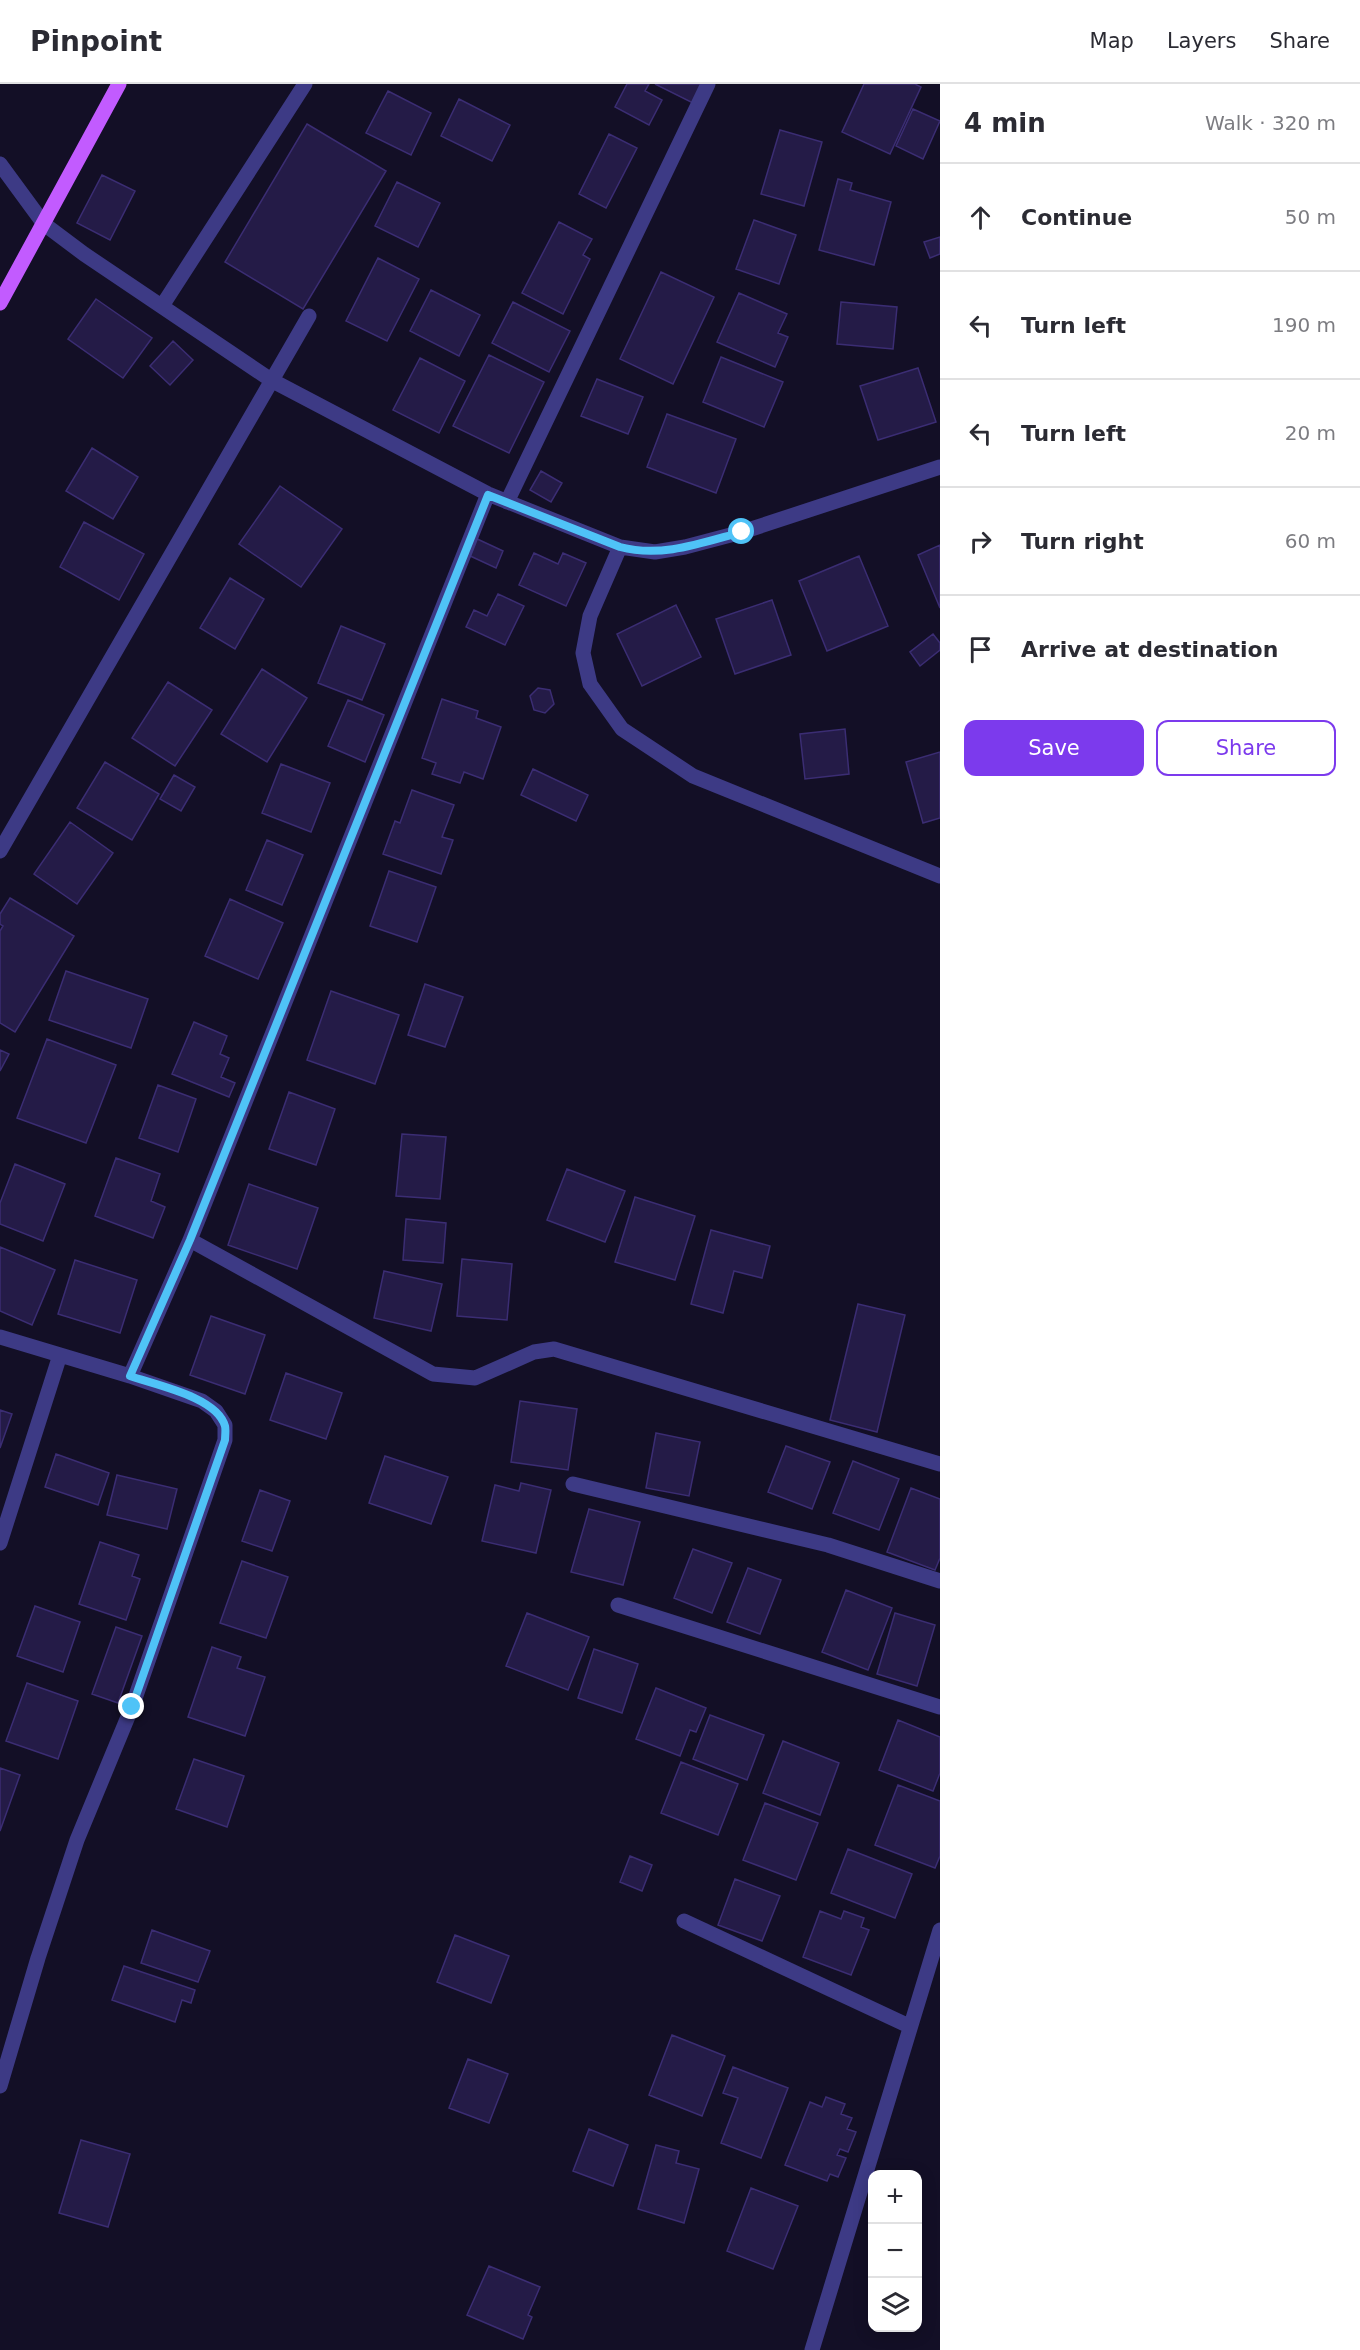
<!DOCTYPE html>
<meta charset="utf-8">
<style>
:root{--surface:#fff;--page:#f7f7f7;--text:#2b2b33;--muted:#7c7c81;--line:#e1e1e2;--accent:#7c3aed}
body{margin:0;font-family:"DejaVu Sans",sans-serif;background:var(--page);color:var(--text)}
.controls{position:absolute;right:18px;bottom:18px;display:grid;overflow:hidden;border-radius:12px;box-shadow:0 3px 15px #0003}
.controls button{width:54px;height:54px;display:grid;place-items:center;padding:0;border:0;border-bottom:2px solid var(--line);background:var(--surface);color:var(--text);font:30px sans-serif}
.stop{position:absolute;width:18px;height:18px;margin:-14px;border:4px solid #4fc3f7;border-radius:50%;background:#fff}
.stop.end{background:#4fc3f7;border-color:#fff;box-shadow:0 2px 6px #0008}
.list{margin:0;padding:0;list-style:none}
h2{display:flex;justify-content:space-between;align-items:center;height:78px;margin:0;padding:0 24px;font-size:26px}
h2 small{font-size:20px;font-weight:400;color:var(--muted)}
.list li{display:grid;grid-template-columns:39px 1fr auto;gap:18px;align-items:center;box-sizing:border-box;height:108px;padding:0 24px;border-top:2px solid var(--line)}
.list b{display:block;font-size:22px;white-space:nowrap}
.list em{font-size:20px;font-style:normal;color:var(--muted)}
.actions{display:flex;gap:12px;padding:18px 24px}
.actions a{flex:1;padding:14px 0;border:2px solid var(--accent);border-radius:12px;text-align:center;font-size:21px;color:var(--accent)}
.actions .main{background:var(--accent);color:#fff}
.icon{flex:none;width:33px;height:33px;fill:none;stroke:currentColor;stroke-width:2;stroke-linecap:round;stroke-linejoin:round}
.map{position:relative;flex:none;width:940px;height:2266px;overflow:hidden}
header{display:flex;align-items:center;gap:36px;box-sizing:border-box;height:84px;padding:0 30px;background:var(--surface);border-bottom:2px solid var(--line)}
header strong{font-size:28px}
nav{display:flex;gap:33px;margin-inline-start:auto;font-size:21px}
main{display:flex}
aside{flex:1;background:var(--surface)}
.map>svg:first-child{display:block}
</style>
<header>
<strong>Pinpoint</strong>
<nav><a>Map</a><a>Layers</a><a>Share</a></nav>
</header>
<main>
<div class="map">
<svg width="940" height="2266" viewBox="0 0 940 2266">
<rect width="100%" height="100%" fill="#130f26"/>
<path fill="#241b47" stroke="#3b2d73" stroke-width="1.5" d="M627 0H649L645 7 662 16 649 41 615 23Z
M655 0H705L695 20Z
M864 0H915L921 3 890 70 842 48Z
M388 7 431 29 411 71 366 49Z
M459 15 510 41 492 77 441 52Z
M913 25 940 37 923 75 896 62Z
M307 40 386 87 303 225 225 178Z
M780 46 822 58 804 122 761 110Z
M609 50 637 64 606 124 579 110Z
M102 91 135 107 110 156 77 139Z
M838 95 852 99 850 106 891 118 874 181 819 166Z
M397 98 440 119 418 163 375 142Z
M754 136 796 151 779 200 736 185Z
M559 138 592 155 583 171 590 175 563 230 522 209Z
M940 153V170L930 174 924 158Z
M378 174 419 195 387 257 346 237Z
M661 188 714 213 673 300 620 275Z
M431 206 480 231 459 272 410 247Z
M739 209 787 230 778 249 788 253 775 283 717 258Z
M96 215 152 254 123 294 68 255Z
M513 218 570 247 549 288 492 259Z
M841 218 897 223 893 265 837 260Z
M173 257 193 276 170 301 150 282Z
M489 271 544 298 509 369 453 342Z
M721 273 783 298 764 343 703 318Z
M420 274 465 297 439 349 393 326Z
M918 284 936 338 878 356 860 302Z
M597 295 643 313 628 350 581 332Z
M667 330 736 355 716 409 647 383Z
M92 364 138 393 113 435 66 407Z
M541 387 562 399 551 418 530 406Z
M280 402 342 445 301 503 239 460Z
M84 438 144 470 119 516 60 483Z
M473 453 503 467 496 484 466 470Z
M940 461V524L918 471Z
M534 469 558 480 563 469 586 479 566 522 519 501Z
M859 472 888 542 827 567 799 497Z
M230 494 264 515 235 565 200 544Z
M498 510 524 522 505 561 466 543 474 526 487 532Z
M772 516 791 571 735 590 716 535Z
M676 521 701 573 642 602 617 550Z
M341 542 385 560 362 616 318 599Z
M933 550 940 559V566L920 582 910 568Z
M262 585 307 614 267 678 221 650Z
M168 598 212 626 175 682 132 654Z
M538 604 550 606 554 620 545 629 534 626 530 612Z
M442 615 478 627 476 634 501 643 483 695 464 688 460 699 432 690 436 679 422 674Z
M348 616 384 631 365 678 328 662Z
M845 645 849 690 805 695 800 650Z
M940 668V734L923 739 906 678Z
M105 678 159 710 132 756 77 724Z
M281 680 330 699 311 748 262 729Z
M533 685 588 711 576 737 521 711Z
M174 691 195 703 181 727 160 715Z
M412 706 454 721 442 753 453 756 441 790 383 770 395 737 400 739Z
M70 738 113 769 77 820 34 790Z
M267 756 303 771 282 821 246 806Z
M389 787 436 803 417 858 370 842Z
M10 814 74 852 15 948 0 939V847L3 842 0 840V830Z
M230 815 283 839 258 895 205 872Z
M66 887 148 915 131 964 49 936Z
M425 900 463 913 445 963 408 951Z
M331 907 399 931 375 1000 307 976Z
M194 938 227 952 220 970 229 974 221 993 235 999 229 1013 172 990Z
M47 955 116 981 86 1059 17 1034Z
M0 966 9 970 0 987Z
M158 1001 196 1015 178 1068 139 1054Z
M289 1008 335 1025 316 1081 269 1065Z
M402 1050 446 1053 440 1115 396 1112Z
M116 1074 160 1090 151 1117 165 1123 153 1154 95 1132Z
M15 1080 65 1100 43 1157 0 1140V1119Z
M567 1085 625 1107 605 1158 547 1136Z
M249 1100 318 1124 297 1185 228 1161Z
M635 1113 695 1132 675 1196 615 1178Z
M406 1135 446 1139 443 1179 403 1176Z
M711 1146 770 1162 762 1194 734 1187 723 1229 691 1220Z
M0 1163 55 1186 32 1241 0 1227Z
M462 1175 512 1180 507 1236 457 1232Z
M75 1176 137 1196 120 1249 58 1230Z
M384 1187 442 1200 431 1247 374 1234Z
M858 1220 905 1231 877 1348 830 1336Z
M211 1232 265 1251 245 1310 190 1291Z
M286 1289 342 1309 326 1355 270 1336Z
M520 1317 577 1325 568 1386 511 1378Z
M0 1326 12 1330 0 1364Z
M656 1349 700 1358 689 1412 646 1404Z
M786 1362 830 1378 812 1425 768 1408Z
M56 1370 109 1389 98 1421 45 1403Z
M385 1372 448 1393 431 1440 369 1419Z
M853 1377 899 1395 879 1446 833 1429Z
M117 1391 177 1405 167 1445 107 1431Z
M521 1399 551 1406 536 1469 482 1457 495 1401 519 1407Z
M911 1404 940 1415V1474L935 1486 887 1468Z
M260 1406 290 1417 272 1467 242 1457Z
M589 1425 640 1438 623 1501 571 1488Z
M100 1458 139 1471 132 1492 140 1495 126 1536 79 1520Z
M693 1465 732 1479 712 1529 674 1514Z
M242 1477 288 1493 266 1554 220 1539Z
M748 1484 781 1496 760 1550 727 1538Z
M846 1506 892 1524 868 1586 822 1568Z
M35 1522 80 1538 63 1588 17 1572Z
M527 1529 589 1553 568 1606 506 1582Z
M895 1529 935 1541 917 1602 877 1590Z
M116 1543 142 1552 118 1619 92 1610Z
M212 1563 241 1573 237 1584 265 1593 245 1652 188 1633Z
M594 1565 638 1580 622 1629 578 1614Z
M27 1599 78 1617 58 1675 6 1657Z
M656 1604 706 1624 696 1648 690 1646 680 1672 636 1655Z
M710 1631 764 1651 747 1696 693 1675Z
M898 1636 940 1653V1689L933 1707 879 1686Z
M783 1657 839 1679 820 1731 763 1709Z
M194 1675 244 1692 227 1743 176 1725Z
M681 1678 738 1700 718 1751 661 1729Z
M0 1684 20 1691 0 1747Z
M898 1701 940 1717V1772L935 1784 875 1761Z
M765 1719 818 1739 796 1796 743 1776Z
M848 1765 912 1790 895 1834 831 1809Z
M630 1772 652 1781 642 1807 620 1798Z
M735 1795 780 1812 762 1857 718 1841Z
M820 1827 841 1835 844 1827 864 1834 861 1843 869 1846 851 1891 803 1873Z
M152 1846 210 1867 198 1898 141 1879Z
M455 1851 509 1872 491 1919 437 1898Z
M124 1882 195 1906 191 1919 182 1916 175 1938 112 1916Z
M672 1951 725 1972 702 2032 649 2011Z
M468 1975 508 1990 489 2039 449 2024Z
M733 1983 788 2004 761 2074 721 2059 738 2014 723 2009Z
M826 2013 845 2020 841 2030 852 2034 847 2045 856 2048 848 2068 840 2065 837 2071 846 2074 838 2093 830 2090 827 2097 785 2081 810 2018 822 2023Z
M589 2045 628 2061 613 2102 573 2087Z
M81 2056 130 2070 108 2143 59 2129Z
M656 2061 679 2067 676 2079 699 2085 684 2139 638 2125Z
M751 2104 798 2122 773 2185 727 2167Z
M489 2182 540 2203 528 2231 532 2233 523 2255 467 2231Z"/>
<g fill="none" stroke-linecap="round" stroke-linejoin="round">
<path stroke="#3d3a85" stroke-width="15" d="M0 80 44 140 84 170 271 296 488 410 620 463 655 468 685 463 742 448 940 383
M162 222 305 0
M507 418 708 0
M620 463 590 532 583 569 590 600 622 645 693 692 940 792
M0 767 309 232
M190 1156 433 1290 475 1294 534 1268 554 1265 940 1380
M0 1253 130 1292 202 1317 216 1327 225 1341V1356L132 1623 77 1756 38 1874 0 2002
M130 1292 190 1156 488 410
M573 1400 828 1461 940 1497
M0 1459 60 1271
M618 1521 940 1623
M684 1837 909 1942
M812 2266 940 1846"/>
<path stroke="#c25bff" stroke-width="15" d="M0 219 119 0"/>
</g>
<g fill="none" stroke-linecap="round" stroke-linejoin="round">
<path stroke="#4fc3f7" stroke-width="8" d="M132 1623 225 1356C225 1352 226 1346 225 1342 217 1313 156 1301 130 1292L190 1156 488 411 620 463C662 474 701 459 742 448"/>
</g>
</svg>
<div class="controls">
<button>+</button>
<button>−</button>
<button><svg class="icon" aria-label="layers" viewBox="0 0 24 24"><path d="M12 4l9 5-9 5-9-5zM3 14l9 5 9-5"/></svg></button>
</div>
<div class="stop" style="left:742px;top:448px"></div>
<div class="stop end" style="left:132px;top:1623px"></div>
</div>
<aside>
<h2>4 min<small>Walk · 320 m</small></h2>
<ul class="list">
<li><svg class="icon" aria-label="ahead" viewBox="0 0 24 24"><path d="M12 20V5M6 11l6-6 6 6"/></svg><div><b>Continue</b></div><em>50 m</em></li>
<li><svg class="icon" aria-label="left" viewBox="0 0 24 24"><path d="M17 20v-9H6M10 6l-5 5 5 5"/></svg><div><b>Turn left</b></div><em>190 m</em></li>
<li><svg class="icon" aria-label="left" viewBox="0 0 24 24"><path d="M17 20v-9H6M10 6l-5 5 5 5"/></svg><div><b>Turn left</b></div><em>20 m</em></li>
<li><svg class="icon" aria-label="right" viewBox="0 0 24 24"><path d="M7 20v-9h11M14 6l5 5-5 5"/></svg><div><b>Turn right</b></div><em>60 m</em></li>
<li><svg class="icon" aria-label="arrive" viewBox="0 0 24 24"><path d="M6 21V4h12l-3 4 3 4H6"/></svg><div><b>Arrive at destination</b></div></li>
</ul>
<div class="actions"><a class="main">Save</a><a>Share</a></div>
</aside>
</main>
